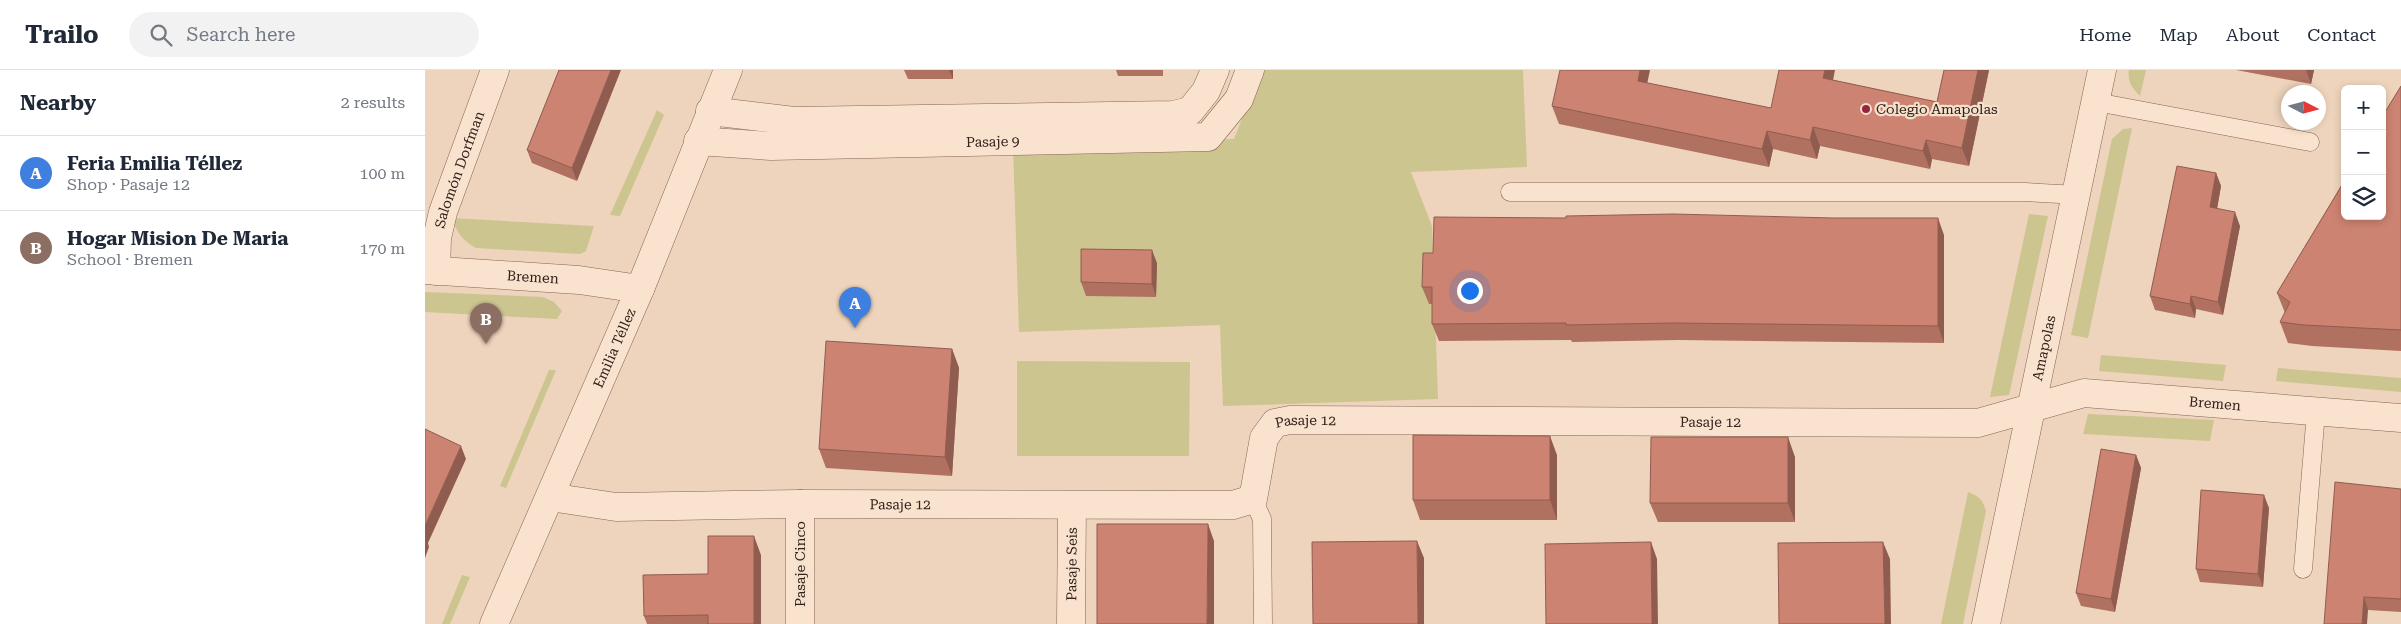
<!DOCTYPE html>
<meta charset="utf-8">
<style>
:root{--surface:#fff;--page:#f2f2f3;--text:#1f2937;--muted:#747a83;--line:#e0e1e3;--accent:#ea580c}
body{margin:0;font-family:"Roboto Serif",serif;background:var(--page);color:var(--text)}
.controls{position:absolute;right:15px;top:15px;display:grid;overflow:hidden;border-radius:8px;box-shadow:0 2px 8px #0003}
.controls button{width:45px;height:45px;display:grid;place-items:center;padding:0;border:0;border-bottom:1px solid var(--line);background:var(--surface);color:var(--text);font:25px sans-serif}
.compass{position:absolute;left:1856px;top:15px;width:45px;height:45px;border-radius:50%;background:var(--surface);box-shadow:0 2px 8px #0003;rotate:96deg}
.you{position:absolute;left:1044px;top:220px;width:18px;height:18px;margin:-12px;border:4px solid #fff;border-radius:50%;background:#1a73e8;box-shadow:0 0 0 8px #1a73e833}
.badge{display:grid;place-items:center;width:32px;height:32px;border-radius:50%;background:var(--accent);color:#fff;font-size:16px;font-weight:700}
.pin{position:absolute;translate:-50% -41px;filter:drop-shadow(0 1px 2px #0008)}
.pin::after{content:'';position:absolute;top:26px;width:18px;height:15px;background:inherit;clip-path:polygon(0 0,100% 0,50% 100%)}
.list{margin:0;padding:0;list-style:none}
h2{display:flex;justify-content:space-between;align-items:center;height:65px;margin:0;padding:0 20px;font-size:21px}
h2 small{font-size:16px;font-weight:400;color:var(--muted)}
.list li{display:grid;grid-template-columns:32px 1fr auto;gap:15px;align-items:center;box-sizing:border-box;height:75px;padding:0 20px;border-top:1px solid var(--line)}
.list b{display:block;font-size:19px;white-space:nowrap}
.list p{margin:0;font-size:16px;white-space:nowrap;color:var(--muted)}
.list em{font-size:16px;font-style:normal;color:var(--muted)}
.icon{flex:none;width:28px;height:28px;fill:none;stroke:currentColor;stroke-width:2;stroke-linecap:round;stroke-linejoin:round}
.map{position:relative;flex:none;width:1976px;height:554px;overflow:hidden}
header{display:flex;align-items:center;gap:30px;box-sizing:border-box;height:70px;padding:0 25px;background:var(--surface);border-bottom:1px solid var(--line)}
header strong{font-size:24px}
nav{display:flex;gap:28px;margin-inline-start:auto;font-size:18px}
.search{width:350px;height:45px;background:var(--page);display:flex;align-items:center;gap:12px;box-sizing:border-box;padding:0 18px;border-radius:28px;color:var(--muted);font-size:19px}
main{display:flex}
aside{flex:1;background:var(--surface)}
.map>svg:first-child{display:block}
</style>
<header>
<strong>Trailo</strong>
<div class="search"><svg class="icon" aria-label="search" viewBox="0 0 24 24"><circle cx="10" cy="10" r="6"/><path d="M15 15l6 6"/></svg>Search here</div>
<nav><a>Home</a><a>Map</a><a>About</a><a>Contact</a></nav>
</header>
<main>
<aside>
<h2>Nearby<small>2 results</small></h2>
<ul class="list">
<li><span class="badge" style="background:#3f7fe0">A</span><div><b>Feria Emilia Téllez</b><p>Shop · Pasaje 12</p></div><em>100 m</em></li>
<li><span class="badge" style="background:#8d6e63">B</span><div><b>Hogar Mision De Maria</b><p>School · Bremen</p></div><em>170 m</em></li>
</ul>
</aside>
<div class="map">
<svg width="1976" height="554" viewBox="0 0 1976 554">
<rect width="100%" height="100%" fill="#eed4bc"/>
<path fill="#ccc590" d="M836 0H1098L1102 97 986 102 1007 156 1013 329 798 336 795 255 594 262 588 76 809 69Z
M1704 0H1721L1715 26C1707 18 1702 11 1704 0Z
M232 40 239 45 195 146 185 145Z
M1707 58 1663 268 1646 265 1687 69 1698 59Z
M1604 144 1623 146 1584 325 1565 327Z
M27 148 169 156 161 181 155 184 51 178C38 171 31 162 27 148Z
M0 222 118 227 129 232 137 241 132 249 0 242Z
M1676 285 1801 295 1798 311 1674 301Z
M592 291 765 292 764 386H592Z
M1853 298 1976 308V322L1851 311Z
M124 300H131L81 418 75 416Z
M1663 344 1789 350 1785 371 1658 364Z
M1543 422C1554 426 1558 430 1561 441L1538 554H1516Z
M37 505 45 507 25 554H17Z"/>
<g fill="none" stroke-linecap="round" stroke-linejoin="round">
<g stroke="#856456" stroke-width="19">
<path id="service" d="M1671 32 1885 72
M1085 122H1600L1653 125
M828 429 837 449 838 554
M1878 499 1891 342"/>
</g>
<g stroke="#856456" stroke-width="29">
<g id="minor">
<path d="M285 41 369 51 748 45 765 41 781 21 790 0"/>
<path id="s1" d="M273 71 346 76 783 67 814 29 825 0"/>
<path id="s2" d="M0 200 154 210 215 219"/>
<path id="s3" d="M11 201 12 168 18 142 70 0"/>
<path id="s4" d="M125 427 191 437 375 434 808 435 828 429 839 368 850 353 865 350 1553 353 1659 323 1976 348"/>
<path d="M375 434V554"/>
<path id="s5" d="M646 554 647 435"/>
</g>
</g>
<g stroke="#856456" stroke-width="29">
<g id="tertiary">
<path id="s6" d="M69 554 215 219 303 0"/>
<path id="s7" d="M1561 554 1677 0"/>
</g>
</g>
<use href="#service" stroke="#f9e3cf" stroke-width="18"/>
<use href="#minor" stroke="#f9e3cf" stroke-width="28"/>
<use href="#tertiary" stroke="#f9e3cf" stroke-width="28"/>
</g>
<path fill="#b07161" d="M134 0 152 111 107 93 102 80Z
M479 0H528V9H483Z
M691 0H738V6H693Z
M1519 0H1564L1544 96 1507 89 1505 99 1395 76 1392 89 1348 79 1344 97 1134 54 1127 36 1223 13 1346 38 1408 10 1512 32Z
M1811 0H1889L1886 14Z
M1976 16V281L1887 276 1863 273 1855 252 1860 243 1852 223Z
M1791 103 1796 116 1792 139 1815 156 1798 245 1771 239 1770 248 1730 240 1725 226Z
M1519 165V273L1253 270 1147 272 1146 270 1014 271 1007 254V234H1004L997 217Z
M732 193 731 227 661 226 656 212Z
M527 279 534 298 527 406 401 398 394 379Z
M1132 385V450H995L988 430Z
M1711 385 1716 398 1690 542 1656 536 1651 523Z
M1370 387V452H1233L1225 433Z
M1976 419V542L1943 540 1899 554Z
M1844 438 1838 517 1775 512 1771 499Z
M336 485V554H222L219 546 283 504Z"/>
<path fill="#905c4f" d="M186 0H196L152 111 147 98Z
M524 0H528V9Z
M1215 0H1225L1219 29 1213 11Z
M1400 0H1410L1405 26 1398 8Z
M1553 0H1564L1544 96 1537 78Z
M1881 0H1889L1886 14Z
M1388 57 1395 76 1392 89 1385 70Z
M1342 61 1348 79 1344 97 1337 79Z
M1501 70 1507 89 1505 99 1498 81Z
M1791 103 1796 116 1790 150 1785 137Z
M1810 142 1815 156 1798 245 1793 232Z
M1513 148 1519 165V273L1513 256Z
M727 180 732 193 731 227 727 214Z
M1766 226 1771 239 1770 248 1765 234Z
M527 279 534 298 527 406 520 387Z
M1125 366 1132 385V450L1125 430Z
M1363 367 1370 387V452L1363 433Z
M36 376 41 389 3 473 4 477 0 488V456Z
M1711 385 1716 398 1690 542 1686 529Z
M1839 425 1844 438 1838 517 1833 504Z
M783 454 789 471V554H782Z
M329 466 336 485V554H329Z
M992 471 999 488V554H993Z
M1226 472 1232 489 1233 554H1227Z
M1458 472 1465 489 1466 554H1460Z
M1939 527 1943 540 1942 554H1937Z"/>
<path fill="#cd8371" stroke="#905c4f" d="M134 0H186L147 98 102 80Z
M1135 0H1215L1213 11 1346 38 1354 0H1400L1398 8 1512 32 1519 0H1553L1537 78 1501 70 1498 81 1388 57 1385 70 1342 61 1337 79 1127 36Z
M1976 16V260L1879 255 1855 252 1865 232 1852 223 1920 110V146H1957V47Z
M1752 96 1791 103 1785 137 1810 142 1793 232 1766 226 1765 234 1725 226Z
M1248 144 1408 148H1513V256L1247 253 1141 255V253L1007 254V217H997L998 183H1008L1009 147 1141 148V146Z
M656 179 727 180V214L656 212Z
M401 271 527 279 520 387 394 379Z
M0 359 36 376 0 456Z
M988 365 1125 366V430H988Z
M1226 367H1363V433H1225Z
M1676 379 1711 385 1686 529 1651 523Z
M1910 412 1976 419V529L1939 527 1937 554H1899Z
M1776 420 1839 425 1833 504 1771 499Z
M672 454H783L782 554H672Z
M283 466H329V554H283V545L219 546 218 505 283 504Z
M992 471 993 554H888L887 472Z
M1226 472 1227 554H1121L1120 474Z
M1458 472 1460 554H1354L1353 473Z"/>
<circle fill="#95253f" stroke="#f5e0cc" stroke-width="2" cx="1441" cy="39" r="5"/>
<g text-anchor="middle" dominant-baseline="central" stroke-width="4.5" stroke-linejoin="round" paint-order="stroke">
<g font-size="14" fill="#34211b" stroke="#f5e0cc" text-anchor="start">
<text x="1451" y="39">Colegio Amapolas</text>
</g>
<g font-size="14" fill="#34211b" stroke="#f5e0cc">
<text stroke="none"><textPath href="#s1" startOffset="295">Pasaje 9</textPath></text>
<text stroke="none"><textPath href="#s3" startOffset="105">Salomón Dorfman</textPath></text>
<text stroke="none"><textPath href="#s2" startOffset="108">Bremen</textPath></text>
<text stroke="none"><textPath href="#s7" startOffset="282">Amapolas</textPath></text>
<text stroke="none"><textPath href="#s6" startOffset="301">Emilia Téllez</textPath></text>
<text stroke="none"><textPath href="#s4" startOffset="1730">Bremen</textPath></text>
<text stroke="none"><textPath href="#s4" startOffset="1221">Pasaje 12</textPath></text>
<text stroke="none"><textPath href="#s4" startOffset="816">Pasaje 12</textPath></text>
<text stroke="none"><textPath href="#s4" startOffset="351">Pasaje 12</textPath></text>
<text transform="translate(375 494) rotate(-90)">Pasaje Cinco</text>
<text stroke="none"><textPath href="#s5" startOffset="60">Pasaje Seis</textPath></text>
</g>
</g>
</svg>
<div class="controls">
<button>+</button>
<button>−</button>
<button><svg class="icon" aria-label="layers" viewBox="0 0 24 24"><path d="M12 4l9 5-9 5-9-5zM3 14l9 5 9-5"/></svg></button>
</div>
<svg class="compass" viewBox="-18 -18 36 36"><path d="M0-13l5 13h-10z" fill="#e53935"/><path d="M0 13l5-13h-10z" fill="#747a83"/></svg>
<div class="you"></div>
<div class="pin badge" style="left:430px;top:258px;background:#3f7fe0">A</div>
<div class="pin badge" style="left:61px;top:274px;background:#8d6e63">B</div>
</div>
</main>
